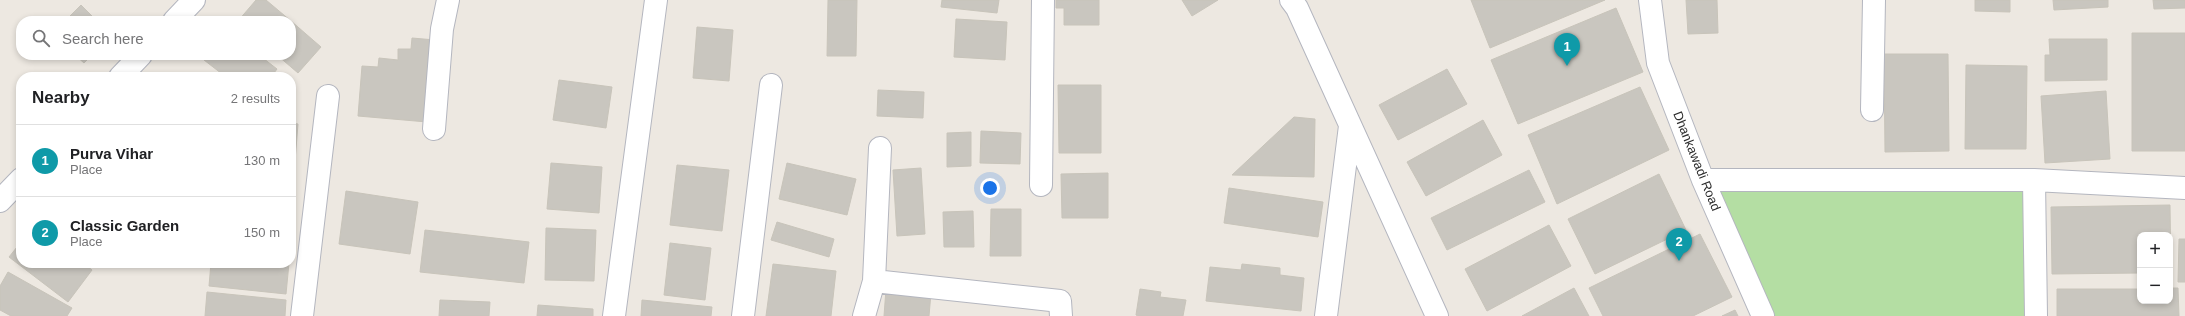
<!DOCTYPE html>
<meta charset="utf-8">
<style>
:root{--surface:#fff;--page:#f6f6f6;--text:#202124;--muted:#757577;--line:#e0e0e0;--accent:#5266e9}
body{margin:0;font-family:Arial,sans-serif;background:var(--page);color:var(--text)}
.controls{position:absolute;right:12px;bottom:12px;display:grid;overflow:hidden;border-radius:8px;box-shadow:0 2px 6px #0003}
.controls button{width:36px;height:36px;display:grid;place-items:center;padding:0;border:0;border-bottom:1px solid var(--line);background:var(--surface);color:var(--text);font:20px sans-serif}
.you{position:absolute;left:990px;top:188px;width:14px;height:14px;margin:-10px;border:3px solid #fff;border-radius:50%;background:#1a73e8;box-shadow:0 0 0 6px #1a73e833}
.badge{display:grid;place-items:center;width:26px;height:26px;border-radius:50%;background:var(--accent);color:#fff;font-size:13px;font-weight:700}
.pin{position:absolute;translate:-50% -33px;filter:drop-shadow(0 1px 2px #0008)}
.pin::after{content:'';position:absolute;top:21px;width:14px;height:12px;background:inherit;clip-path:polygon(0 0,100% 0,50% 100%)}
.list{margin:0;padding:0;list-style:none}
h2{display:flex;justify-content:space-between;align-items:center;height:52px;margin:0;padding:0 16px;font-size:17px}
h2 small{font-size:13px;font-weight:400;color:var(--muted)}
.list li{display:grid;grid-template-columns:26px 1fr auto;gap:12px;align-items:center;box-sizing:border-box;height:72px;padding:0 16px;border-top:1px solid var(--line)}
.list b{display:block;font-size:15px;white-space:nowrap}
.list p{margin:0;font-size:13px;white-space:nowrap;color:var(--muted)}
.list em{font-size:13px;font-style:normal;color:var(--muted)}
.icon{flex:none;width:22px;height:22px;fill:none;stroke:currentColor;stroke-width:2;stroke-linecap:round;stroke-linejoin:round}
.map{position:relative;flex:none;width:2185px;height:316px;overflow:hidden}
.search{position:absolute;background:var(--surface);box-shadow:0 2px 6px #0003;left:16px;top:16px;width:280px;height:44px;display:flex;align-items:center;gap:10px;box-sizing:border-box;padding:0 14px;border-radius:16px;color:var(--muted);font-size:15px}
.panel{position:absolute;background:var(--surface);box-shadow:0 2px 6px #0003;left:16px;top:72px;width:280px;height:196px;border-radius:16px}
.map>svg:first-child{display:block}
</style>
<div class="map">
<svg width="2185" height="316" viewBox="0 0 2185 316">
<rect width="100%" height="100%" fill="#ede8e1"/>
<path fill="#b4dea3" d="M1703 180H2034L2036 316H1763Z"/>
<path fill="#c9c6bf" stroke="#c8c4ba" d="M256 0H266L291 21H238Z
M828 0H857L856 56H827Z
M942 0H999L997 13 941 7Z
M1056 0H1099V25H1064V8H1056Z
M1182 0H1218L1192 16Z
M1471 0H1605L1490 48Z
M1686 0H1717L1718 33 1688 34Z
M1975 0H2010V12L1975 11Z
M2053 0H2108V7L2054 10Z
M2153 0H2185V8L2154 9Z
M81 5 97 21H65Z
M1616 8 1643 72 1518 124 1491 60Z
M956 19 1007 22 1005 60 954 57Z
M291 21 321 47 298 73 277 55H291Z
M697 27 733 30 729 81 693 78Z
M2132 33H2185V151H2132Z
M412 38 435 40 427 122 358 116 362 66 378 67 379 58 398 60V49H411Z
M2049 39H2107V80L2045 81V55H2050Z
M1884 54H1948L1949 151 1885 152Z
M75 55H92L84 63Z
M208 55H259L277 69 271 77H226L204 60Z
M1966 65 2027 66 2026 149H1965Z
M1447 69 1467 104 1398 140 1379 105Z
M559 80 612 87 606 128 553 120Z
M1058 85H1101V153H1059Z
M1640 87 1669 150 1557 204 1528 135Z
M878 90 924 92 923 118 877 116Z
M2106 91 2110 159 2045 163 2041 96Z
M1294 117 1315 119 1314 177 1232 175Z
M1483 120 1502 155 1426 196 1407 162Z
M291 123 298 124 294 173H291Z
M981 131 1021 133 1020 164 980 163Z
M971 132V166L947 167V133Z
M551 163 602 167 599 213 547 209Z
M787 163 856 179 847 215 779 199Z
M677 165 729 170 722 231 670 225Z
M921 168 925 234 897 236 893 170Z
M1529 170 1545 202 1447 250 1431 218Z
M1108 173V218H1062L1061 174Z
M1659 174 1686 230 1595 274 1568 219Z
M1229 188 1323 202 1318 237 1224 223Z
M346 191 418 202 410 254 339 244Z
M2170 205 2171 272 2170 235H2140V273L2052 274 2051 207Z
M991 209H1021V256H990Z
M973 211 974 247H944L943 212Z
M777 222 834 239 829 257 771 240Z
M1549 225 1571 266 1487 311 1465 269Z
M546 228 596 230 594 281 545 280Z
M425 230 529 242 524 283 420 272Z
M1700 234 1732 297 1693 316H1603L1589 288Z
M2179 239H2185V282H2178Z
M21 242V263H83L92 270 68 302 9 257Z
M670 243 711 248 705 300 664 295Z
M211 263H289L286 294 209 286Z
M773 264 836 271 831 316H766Z
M1242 264 1280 268V275L1304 278 1301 311 1206 301 1210 267 1241 270Z
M8 272 72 308 67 316H11L0 310V286Z
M1574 288 1589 316H1522Z
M2170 288H2178L2179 316H2057V289H2140V301H2170Z
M886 289 931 293 929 316H884Z
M1140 289 1161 292 1160 297 1186 300 1183 316H1138L1136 315Z
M207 292 286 300 285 316H205Z
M440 300 490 302 489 316H439Z
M642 300 712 307 711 316H641Z
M538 305 593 309V316H537Z
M1735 310 1738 316H1722Z"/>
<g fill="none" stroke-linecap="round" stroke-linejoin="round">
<g stroke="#b4b6bf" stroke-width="24">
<path id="street" d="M1291 0 1297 8 1437 316
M1650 0 1658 63 1703 180 1763 316
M174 21 194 0
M120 77 141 55
M1872 110 1874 0
M434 129 442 29 448 0
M880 148 874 281 1060 301 1061 316
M1703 180H2034
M1041 185 1043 0
M0 201 21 179
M302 316 328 96
M614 316 656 0
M743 316 771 85
M864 316 874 281
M1326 316 1350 126
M2036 316 2034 180 2185 188"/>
</g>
<use href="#street" stroke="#fff" stroke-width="22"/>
</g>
<g text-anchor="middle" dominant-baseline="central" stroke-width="4" stroke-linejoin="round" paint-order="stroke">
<g font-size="13" fill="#2d2d2d" stroke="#fff">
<text transform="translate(1697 161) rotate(68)">Dhankawadi Road</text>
</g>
</g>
</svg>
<div class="controls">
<button>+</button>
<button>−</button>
</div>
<div class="you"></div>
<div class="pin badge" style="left:1567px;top:66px;background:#0f9aa8">1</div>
<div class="pin badge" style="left:1679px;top:261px;background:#0f9aa8">2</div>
<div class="search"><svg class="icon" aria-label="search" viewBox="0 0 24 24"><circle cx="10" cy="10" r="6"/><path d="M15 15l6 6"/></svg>Search here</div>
<section class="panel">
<h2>Nearby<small>2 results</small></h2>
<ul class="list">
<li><span class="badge" style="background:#0f9aa8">1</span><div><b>Purva Vihar</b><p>Place</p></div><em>130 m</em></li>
<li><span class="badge" style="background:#0f9aa8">2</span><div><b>Classic Garden</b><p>Place</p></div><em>150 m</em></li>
</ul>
</section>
</div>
